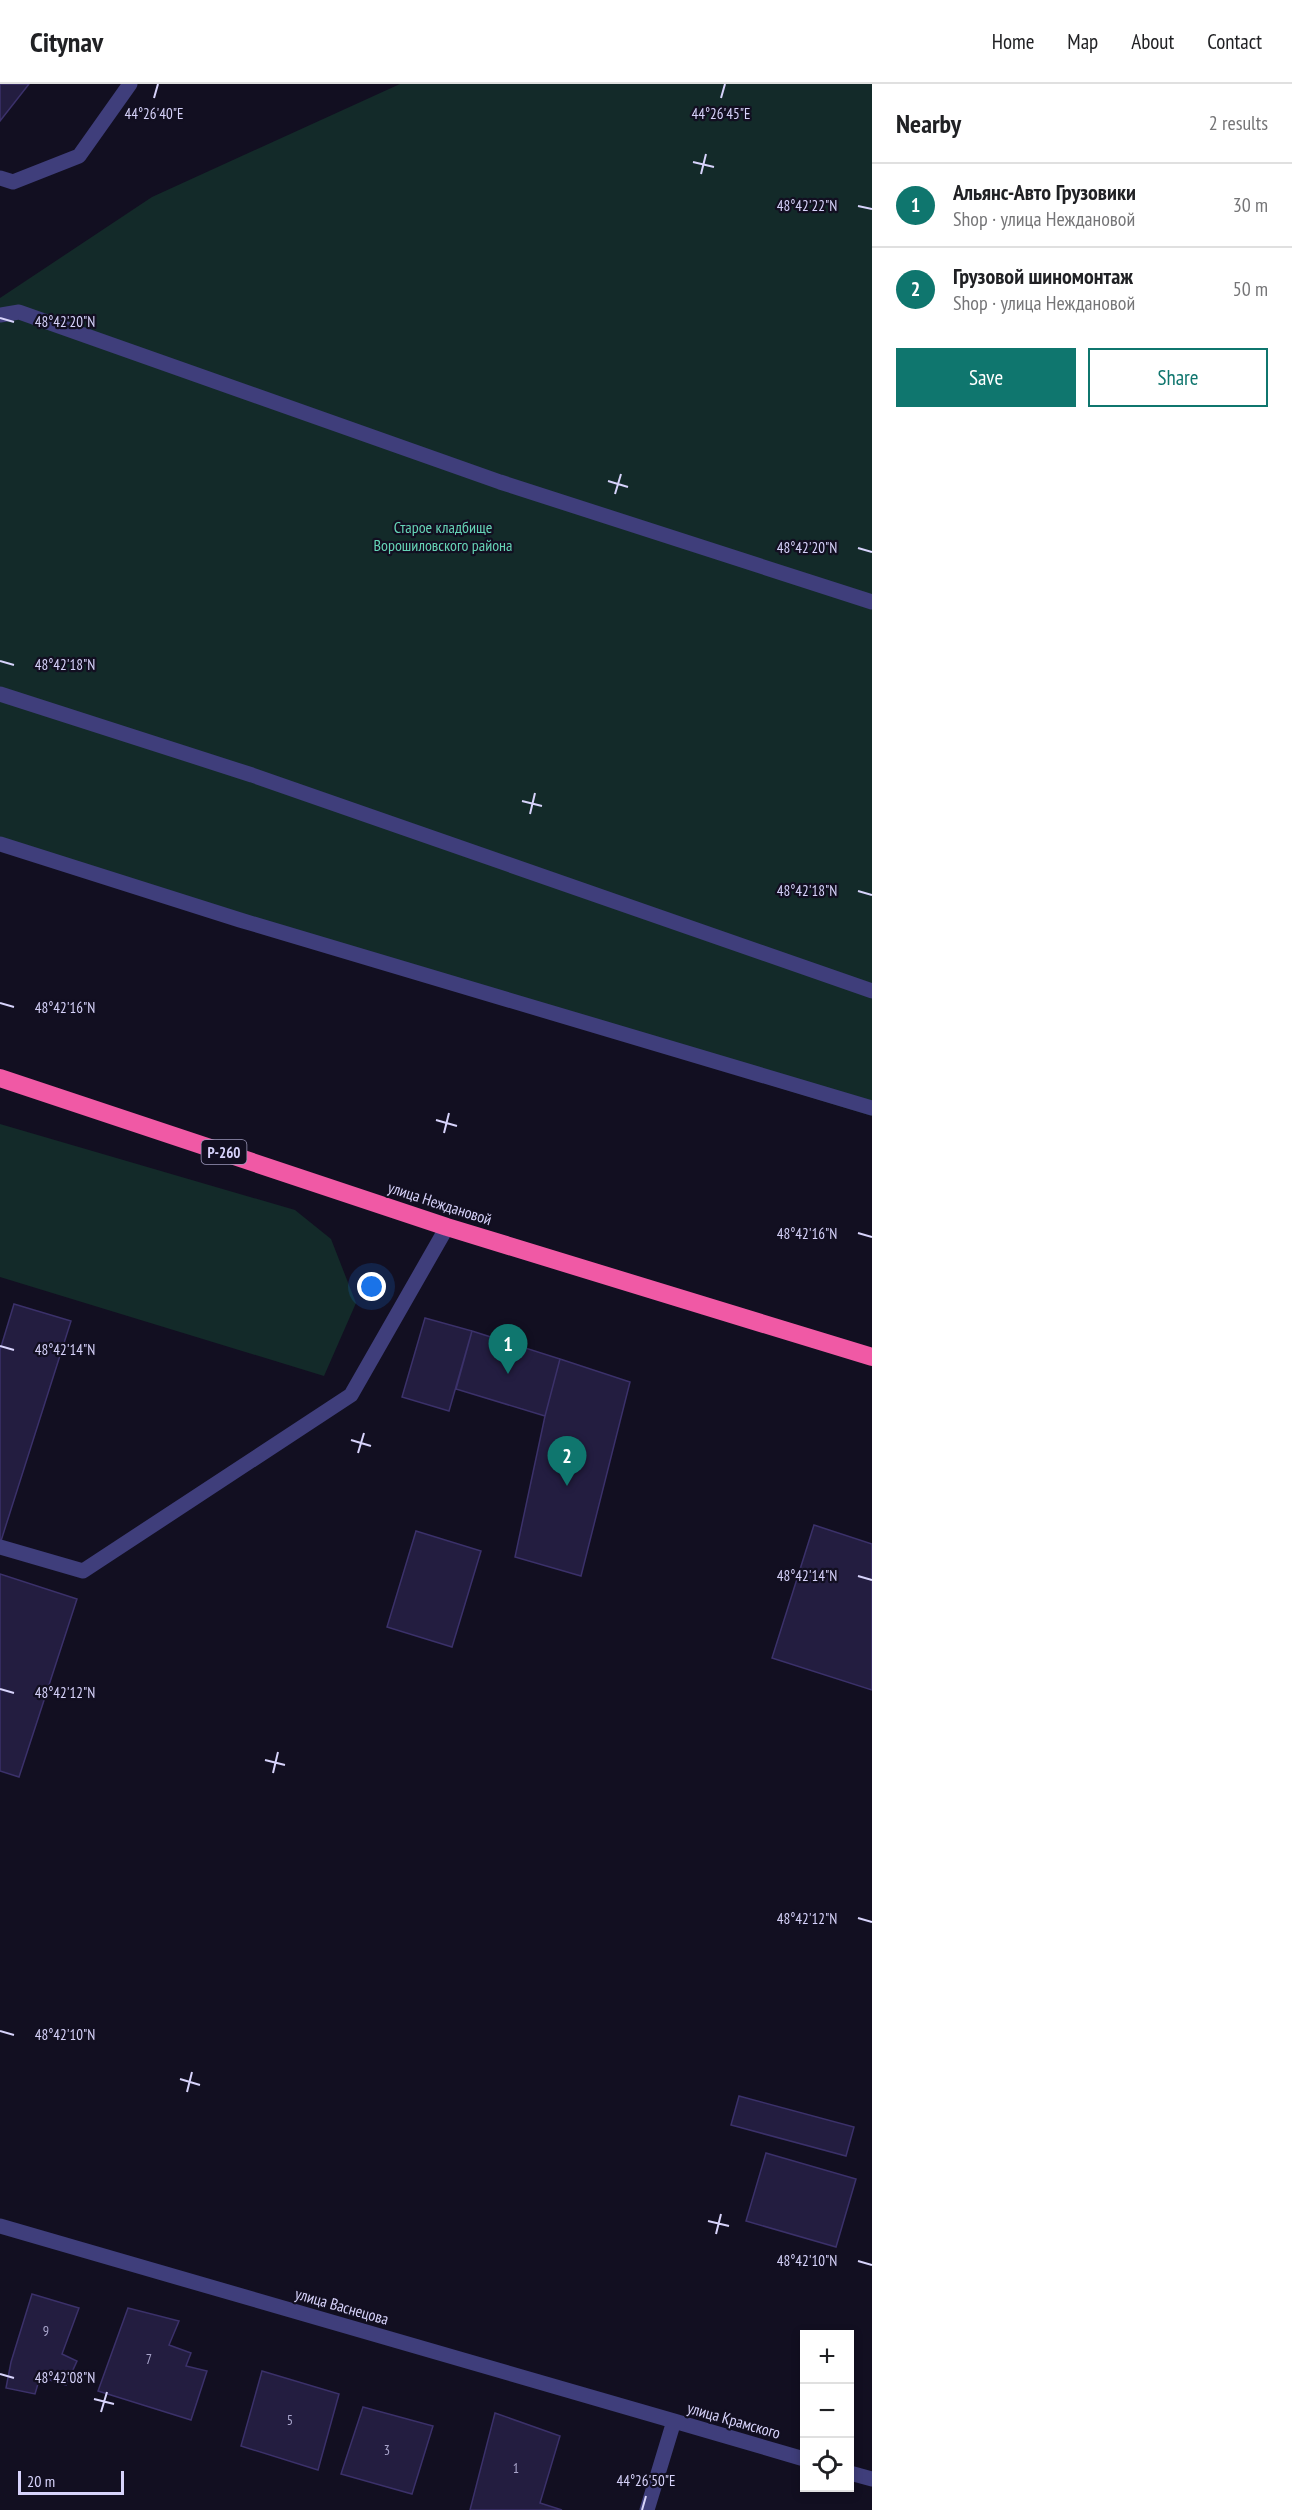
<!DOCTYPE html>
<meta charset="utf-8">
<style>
:root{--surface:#fff;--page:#f2f2f2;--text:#202124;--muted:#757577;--line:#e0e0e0;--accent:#0f766e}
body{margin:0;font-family:"PT Sans Narrow",sans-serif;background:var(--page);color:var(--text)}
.controls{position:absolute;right:18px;bottom:18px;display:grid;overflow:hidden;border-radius:0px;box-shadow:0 3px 9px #0003}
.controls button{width:54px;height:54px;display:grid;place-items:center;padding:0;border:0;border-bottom:2px solid var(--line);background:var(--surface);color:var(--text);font:30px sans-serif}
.scale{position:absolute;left:18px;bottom:15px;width:106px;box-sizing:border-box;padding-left:6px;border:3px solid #d7d3fb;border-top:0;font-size:16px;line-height:21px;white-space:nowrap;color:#d7d3fb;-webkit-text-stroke:4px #120f21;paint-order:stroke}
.you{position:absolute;left:372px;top:1203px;width:21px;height:21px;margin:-15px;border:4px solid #fff;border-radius:50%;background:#1a73e8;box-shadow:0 0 0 9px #1a73e833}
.badge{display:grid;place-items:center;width:39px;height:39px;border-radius:50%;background:var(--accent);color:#fff;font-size:20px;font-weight:700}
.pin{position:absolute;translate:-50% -50px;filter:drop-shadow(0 2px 3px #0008)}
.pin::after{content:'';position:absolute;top:32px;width:21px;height:18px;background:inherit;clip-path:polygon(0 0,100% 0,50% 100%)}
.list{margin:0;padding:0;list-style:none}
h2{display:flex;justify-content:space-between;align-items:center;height:78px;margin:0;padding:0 24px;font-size:26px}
h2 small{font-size:20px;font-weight:400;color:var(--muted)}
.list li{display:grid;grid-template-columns:39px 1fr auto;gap:18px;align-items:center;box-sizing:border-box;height:84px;padding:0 24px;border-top:2px solid var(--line)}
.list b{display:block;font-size:22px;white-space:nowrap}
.list p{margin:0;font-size:20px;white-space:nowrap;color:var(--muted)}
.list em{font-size:20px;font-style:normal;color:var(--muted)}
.actions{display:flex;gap:12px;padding:18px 24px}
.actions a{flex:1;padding:14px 0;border:2px solid var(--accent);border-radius:0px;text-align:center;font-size:21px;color:var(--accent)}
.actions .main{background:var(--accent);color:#fff}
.icon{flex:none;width:33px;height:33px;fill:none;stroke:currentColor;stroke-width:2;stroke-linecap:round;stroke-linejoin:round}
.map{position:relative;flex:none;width:872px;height:2426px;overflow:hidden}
header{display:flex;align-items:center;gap:36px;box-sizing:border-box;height:84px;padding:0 30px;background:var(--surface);border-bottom:2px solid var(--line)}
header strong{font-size:28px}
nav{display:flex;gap:33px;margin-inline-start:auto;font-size:21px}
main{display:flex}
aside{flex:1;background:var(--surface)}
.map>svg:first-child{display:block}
</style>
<header>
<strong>Citynav</strong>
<nav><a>Home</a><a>Map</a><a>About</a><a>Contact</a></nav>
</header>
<main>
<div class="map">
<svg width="872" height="2426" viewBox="0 0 872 2426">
<rect width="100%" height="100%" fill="#120f21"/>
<path fill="#132a29" d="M400 0H872V1032L0 766V214L152 113Z
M0 1040 295 1126 331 1155 356 1219 324 1292 0 1193Z"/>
<path fill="#231d40" stroke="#3b316a" stroke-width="1.5" d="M0 0H29L0 37Z
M14 1220 71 1237 0 1460V1266Z
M425 1234 472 1247 449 1327 402 1313Z
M472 1247 560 1275 545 1332 456 1305Z
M560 1275 630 1298 581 1492 515 1473 545 1332Z
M814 1441 872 1460V1606L772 1574Z
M416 1447 481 1467 452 1563 387 1543Z
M0 1490 77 1515 19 1693 0 1687Z
M739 2012 854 2043 846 2072 731 2041Z
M766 2069 856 2095 836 2163 746 2137Z
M32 2210 79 2224 62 2270 77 2277 66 2301 40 2293 35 2310 6 2304 11 2278Z
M128 2224 179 2237 169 2261 191 2269 186 2282 207 2287 191 2336 98 2307Z
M262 2287 339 2310 318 2386 241 2362Z
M363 2323 433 2342 412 2410 341 2390Z
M495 2329 560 2352 540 2419 562 2426H470Z"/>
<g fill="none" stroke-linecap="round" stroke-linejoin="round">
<path stroke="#3f3e7b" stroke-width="15" d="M0 94 13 98 79 72 130 0
M0 231 19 228 500 398 872 518
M0 610 252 691 872 907
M0 760 240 836 872 1024
M0 1463 83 1487 351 1311 447 1143
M0 2142 674 2337
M850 2389 872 2395
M647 2426 674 2337 804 2375"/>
<path stroke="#f059a5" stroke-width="18" d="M0 994 447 1143 872 1273"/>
</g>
<path fill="none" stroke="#d7d3fb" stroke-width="2" d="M154 14 158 0M721 14 725 0M693 78 714 83M701 90 706 70M858 122 872 125M0 234 14 238M608 397 628 403M615 410 621 390M858 464 872 468M0 577 14 581M522 717 542 722M530 730 535 709M858 807 872 811M0 919 14 923M436 1036 457 1042M444 1049 449 1029M858 1149 872 1153M0 1262 14 1266M351 1356 371 1362M358 1369 364 1349M858 1492 872 1496M0 1605 14 1609M265 1676 285 1681M273 1689 278 1668M858 1834 872 1838M0 1947 14 1951M180 1995 200 2001M187 2008 192 1988M708 2137 729 2142M716 2150 721 2130M858 2177 872 2181M0 2290 14 2294M94 2315 114 2320M101 2328 107 2308M642 2426 646 2412"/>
<g text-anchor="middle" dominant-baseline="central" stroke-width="4.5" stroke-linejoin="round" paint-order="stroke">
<g font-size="14" fill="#aaa6cc">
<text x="46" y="2247">9</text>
<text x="149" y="2275">7</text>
<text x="290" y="2336">5</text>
<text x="387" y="2366">3</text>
<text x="516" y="2384">1</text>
</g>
<rect fill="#120f21" stroke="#9c98ba" stroke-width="1.5" x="201.5" y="1056" width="45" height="24" rx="4.5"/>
<g font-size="15" font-weight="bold" fill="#d7d3fb">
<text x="224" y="1068">Р-260</text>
</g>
<g font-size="16" fill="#66d4b6" stroke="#120f21">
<text x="443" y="443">Старое кладбище<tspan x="443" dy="18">Ворошиловского района</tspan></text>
</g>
<g font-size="16" fill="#d7d3fb" stroke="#120f21">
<text transform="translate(440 1119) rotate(18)">улица Неждановой</text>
<text transform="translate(342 2222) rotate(16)">улица Васнецова</text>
<text transform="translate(734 2336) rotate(16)">улица Крамского</text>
</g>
</g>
<g font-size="15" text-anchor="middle" fill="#d7d3fb" stroke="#120f21" stroke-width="4.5" stroke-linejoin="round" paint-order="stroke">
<text x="154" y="35">44°26'40"E</text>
<text x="721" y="35">44°26'45"E</text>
<text x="807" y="127">48°42'22"N</text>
<text x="65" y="243">48°42'20"N</text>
<text x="807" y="469">48°42'20"N</text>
<text x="65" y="586">48°42'18"N</text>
<text x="807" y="812">48°42'18"N</text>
<text x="65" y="929">48°42'16"N</text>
<text x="807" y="1155">48°42'16"N</text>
<text x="65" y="1271">48°42'14"N</text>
<text x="807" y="1497">48°42'14"N</text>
<text x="65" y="1614">48°42'12"N</text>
<text x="807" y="1840">48°42'12"N</text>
<text x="65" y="1956">48°42'10"N</text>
<text x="807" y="2182">48°42'10"N</text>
<text x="65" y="2299">48°42'08"N</text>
<text x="646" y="2402">44°26'50"E</text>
</g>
</svg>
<div class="controls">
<button>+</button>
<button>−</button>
<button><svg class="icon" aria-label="locate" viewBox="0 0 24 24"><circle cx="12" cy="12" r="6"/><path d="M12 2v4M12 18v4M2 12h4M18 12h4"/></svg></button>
</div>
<div class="scale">20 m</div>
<div class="you"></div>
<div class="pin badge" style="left:508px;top:1290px">1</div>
<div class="pin badge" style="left:567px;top:1402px">2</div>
</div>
<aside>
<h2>Nearby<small>2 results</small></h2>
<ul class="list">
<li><span class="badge">1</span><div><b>Альянс-Авто Грузовики</b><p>Shop · улица Неждановой</p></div><em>30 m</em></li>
<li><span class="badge">2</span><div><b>Грузовой шиномонтаж</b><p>Shop · улица Неждановой</p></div><em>50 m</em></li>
</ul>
<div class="actions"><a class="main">Save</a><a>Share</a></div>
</aside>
</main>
